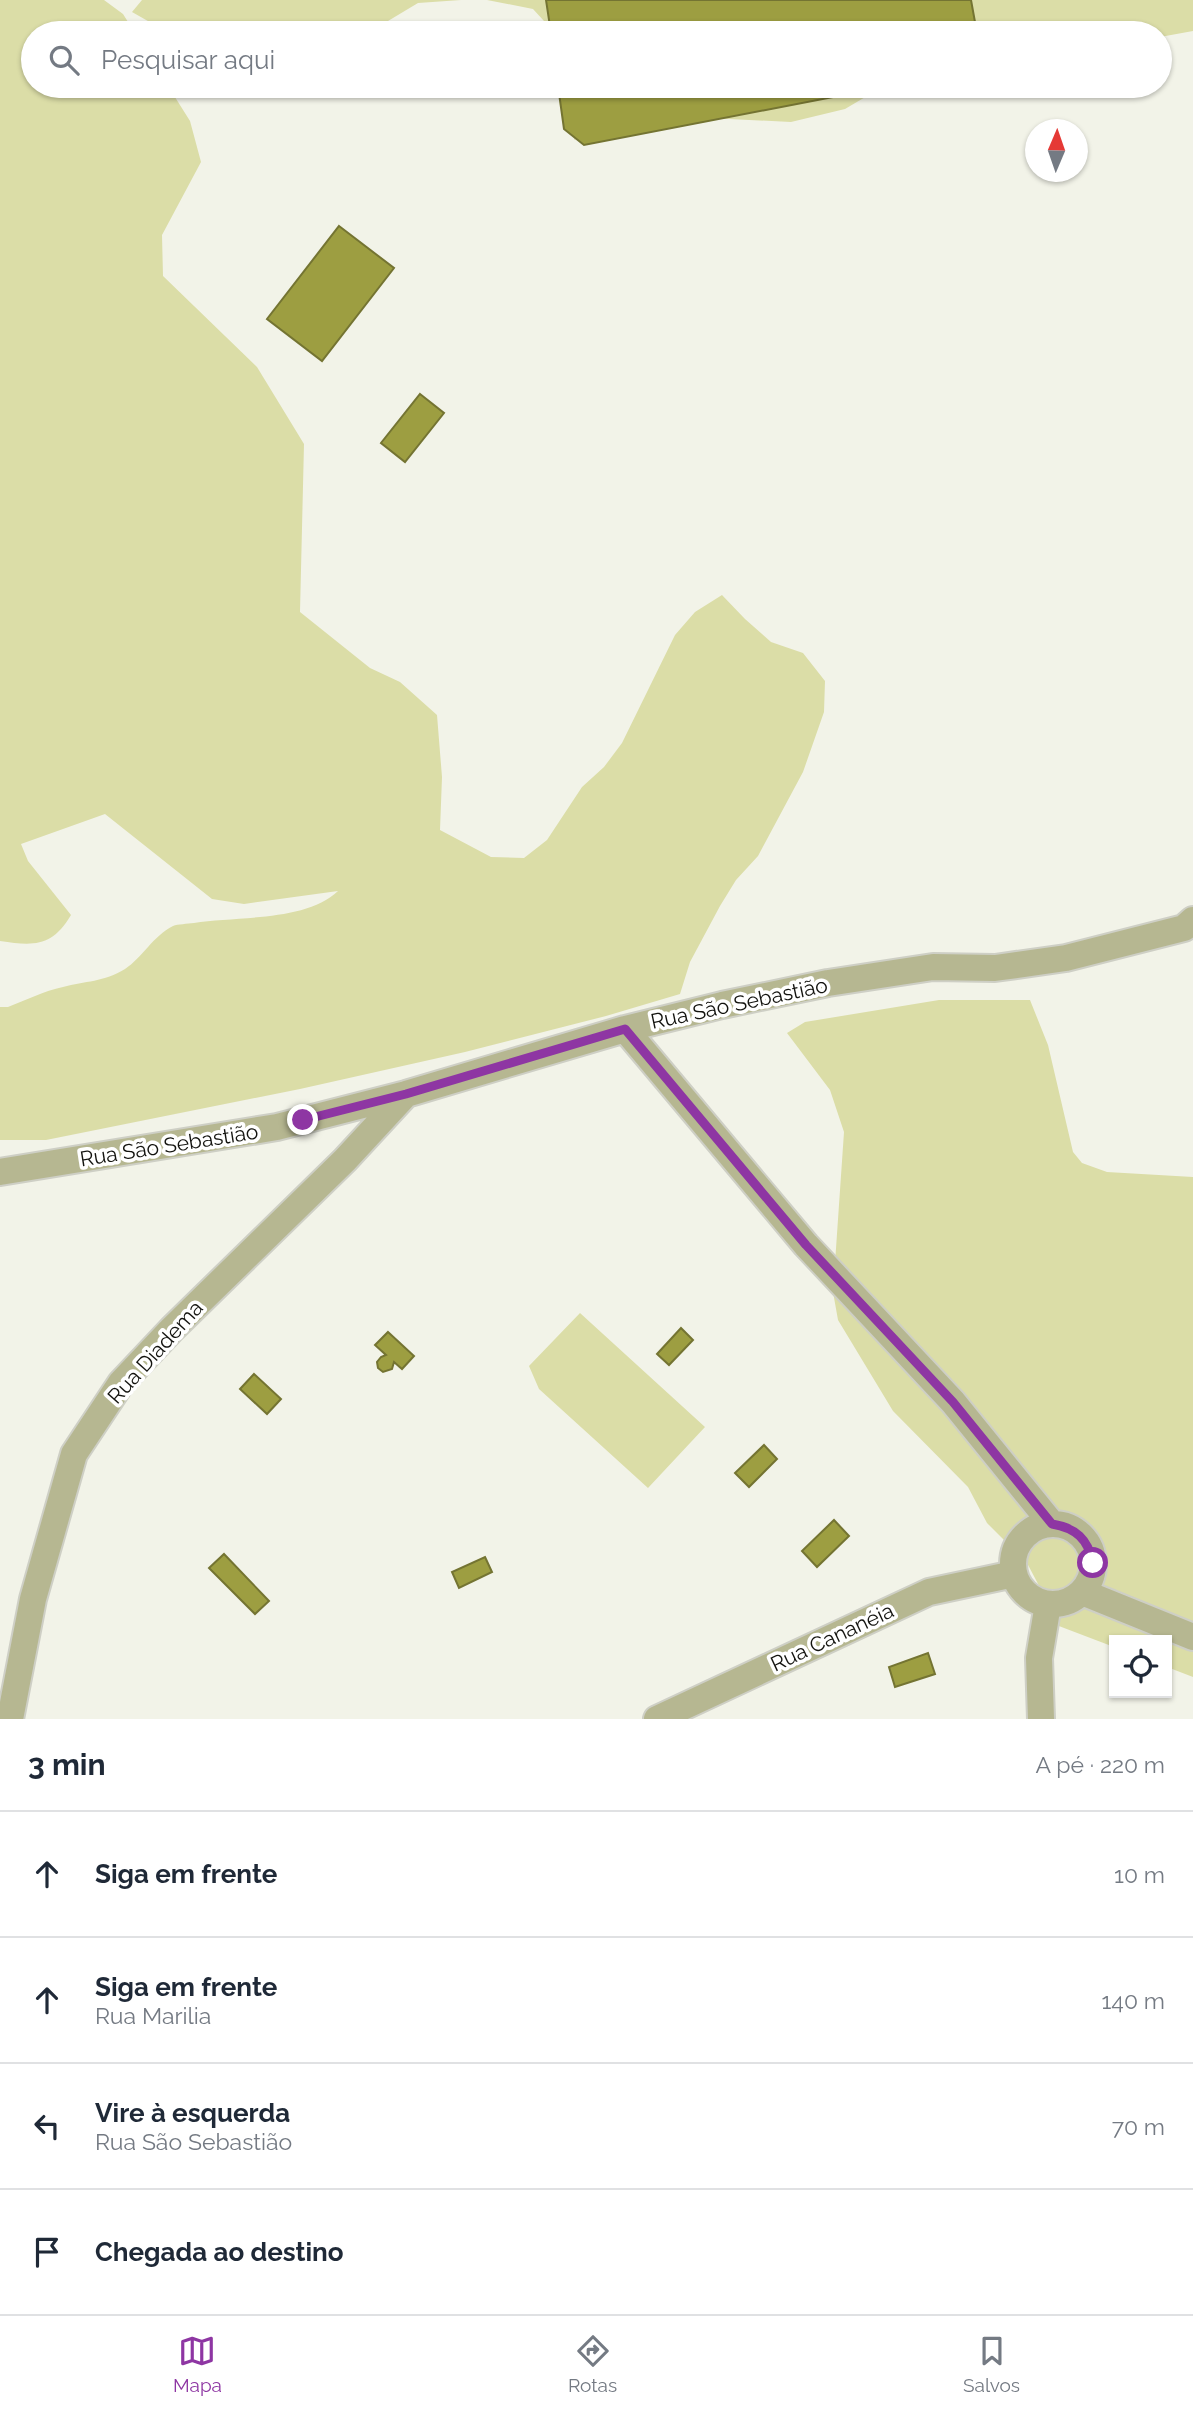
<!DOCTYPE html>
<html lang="pt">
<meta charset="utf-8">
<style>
:root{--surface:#fff;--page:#f2f2f3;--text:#1f2937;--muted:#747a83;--line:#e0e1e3;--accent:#8e36a3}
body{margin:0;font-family:Raleway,sans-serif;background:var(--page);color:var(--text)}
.controls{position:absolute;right:21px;bottom:21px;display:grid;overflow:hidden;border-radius:0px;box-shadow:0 2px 5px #0004}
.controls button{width:63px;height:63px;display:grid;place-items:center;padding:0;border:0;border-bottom:2px solid var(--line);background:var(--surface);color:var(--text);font:35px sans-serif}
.compass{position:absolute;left:1025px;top:119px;width:63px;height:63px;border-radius:50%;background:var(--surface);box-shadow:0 2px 5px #0004;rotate:2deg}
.stop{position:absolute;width:21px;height:21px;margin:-16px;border:5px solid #8e36a3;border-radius:50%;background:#fff}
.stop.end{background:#8e36a3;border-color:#fff;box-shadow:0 2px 7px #0008}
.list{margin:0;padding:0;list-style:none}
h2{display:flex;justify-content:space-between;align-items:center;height:91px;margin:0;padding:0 28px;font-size:30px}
h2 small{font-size:23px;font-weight:400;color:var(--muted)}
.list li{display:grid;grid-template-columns:46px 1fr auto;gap:21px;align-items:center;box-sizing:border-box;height:126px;padding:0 28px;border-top:2px solid var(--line)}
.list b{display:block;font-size:26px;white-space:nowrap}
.list p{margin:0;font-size:23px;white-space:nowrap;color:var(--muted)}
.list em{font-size:23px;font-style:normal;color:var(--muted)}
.icon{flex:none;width:38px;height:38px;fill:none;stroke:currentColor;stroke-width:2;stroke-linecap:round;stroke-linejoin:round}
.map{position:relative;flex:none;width:1193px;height:1719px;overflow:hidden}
.search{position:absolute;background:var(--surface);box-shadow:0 2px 5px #0004;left:21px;right:21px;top:21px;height:77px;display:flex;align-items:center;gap:18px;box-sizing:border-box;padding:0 24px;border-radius:38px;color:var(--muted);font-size:26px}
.sheet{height:595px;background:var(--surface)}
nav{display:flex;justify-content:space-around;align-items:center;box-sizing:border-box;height:98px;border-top:2px solid var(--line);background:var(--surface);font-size:19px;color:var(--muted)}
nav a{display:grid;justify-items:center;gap:4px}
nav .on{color:var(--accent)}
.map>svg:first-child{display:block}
</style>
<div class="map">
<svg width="1193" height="1719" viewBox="0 0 1193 1719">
<rect width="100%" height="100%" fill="#f2f3e8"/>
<path fill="#dbdda7" d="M0 0H104L123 14 135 33H33V86H168L190 121 201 162 162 235 163 276 257 367 304 444 300 612 370 668 400 682 437 715 442 777 440 830 491 857 524 858 547 840 582 787 604 767 622 743 675 635 695 612 722 595 745 619 771 642 803 653 825 681 824 712 803 772 758 856 736 880 720 906 690 962 680 994 606 1016 465 1052 300 1089 46 1140H0V1007H8C26 1000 44 991 63 987 85 981 104 982 125 969 142 958 153 936 173 926 178 924 187 924 194 923 235 916 306 922 338 891L244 904 212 899 105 814 21 844 28 861 71 915C52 947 34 946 0 941Z
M142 0H461L418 3 368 33H169L132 12Z
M487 0H1193V31L1160 37V33H977L971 3 555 33 533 9Z
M884 86 845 109 791 122 629 114 574 140 591 97Z
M939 1000H1030L1048 1045 1073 1152 1082 1163 1107 1172 1193 1177V1677L1167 1667V1640H1114V1647L1051 1623 1046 1599 1027 1563 987 1523 968 1487 893 1411 838 1320 833 1292 844 1132 830 1090 787 1033 805 1022Z
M580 1313 705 1427 648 1488 539 1389 529 1366Z"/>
<path fill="#9d9e41" stroke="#747432" stroke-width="2" d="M546 0H971L977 33H551Z
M558 86H890L584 145 564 129Z
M339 226 394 268 322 361 267 319Z
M420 394 444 413 405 462 381 443Z
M681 1328 693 1340 669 1365 657 1354Z
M388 1332 414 1356 402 1369 394 1362 392 1369 383 1372 378 1368 377 1362 381 1357 386 1355 375 1345Z
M254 1374 281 1399 267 1414 240 1389Z
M764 1445 777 1459 749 1487 735 1473Z
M834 1520 849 1536 817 1567 802 1551Z
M224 1554 269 1601 255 1614 209 1568Z
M485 1557 492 1572 459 1588 452 1572Z
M928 1653 935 1674 895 1687 889 1667Z"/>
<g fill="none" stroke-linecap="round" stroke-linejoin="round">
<g stroke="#cecfc5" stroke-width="30">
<path id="street" d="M625 1029 806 1245 953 1402 1052 1524
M0 1172 277 1127 406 1094 625 1029 722 1005 828 983 933 967 995 968 1066 958 1184 928 1193 920
M1013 1564a40 40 0 1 1 80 0a40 40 0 1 1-80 0Z
M1082 1592 1193 1637
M10 1719 33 1599 74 1454 121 1383 172 1329 345 1160 406 1094
M657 1719 929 1592 1014 1574
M1041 1719 1039 1658 1048 1604"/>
</g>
<use href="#street" stroke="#b6b791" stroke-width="26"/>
</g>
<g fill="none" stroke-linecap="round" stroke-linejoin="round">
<path stroke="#8e36a3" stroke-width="9" d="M303 1120 406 1094 625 1029 806 1245 953 1402 1052 1524C1076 1528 1088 1539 1093 1563"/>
</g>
<g text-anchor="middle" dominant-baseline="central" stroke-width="7" stroke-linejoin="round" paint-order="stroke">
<g font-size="21" fill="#13130f" stroke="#fff">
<text transform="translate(739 1003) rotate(-12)">Rua São Sebastião</text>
<text transform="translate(169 1145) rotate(-9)">Rua São Sebastião</text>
<text transform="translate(155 1352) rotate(-48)">Rua Diadema</text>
<text transform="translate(832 1637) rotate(-25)">Rua Cananéia</text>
</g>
</g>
</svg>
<div class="controls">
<button><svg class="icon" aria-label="locate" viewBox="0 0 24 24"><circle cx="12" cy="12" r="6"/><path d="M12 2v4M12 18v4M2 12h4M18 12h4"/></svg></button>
</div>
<svg class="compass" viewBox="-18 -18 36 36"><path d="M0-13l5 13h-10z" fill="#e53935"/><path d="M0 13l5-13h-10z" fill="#747a83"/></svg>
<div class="stop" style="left:1093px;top:1563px"></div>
<div class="stop end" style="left:303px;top:1120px"></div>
<div class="search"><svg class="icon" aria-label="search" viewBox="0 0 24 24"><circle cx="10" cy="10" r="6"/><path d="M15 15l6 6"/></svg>Pesquisar aqui</div>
</div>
<section class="sheet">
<h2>3 min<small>A pé · 220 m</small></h2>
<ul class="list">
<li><svg class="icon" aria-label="ahead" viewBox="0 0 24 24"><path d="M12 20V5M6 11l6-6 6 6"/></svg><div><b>Siga em frente</b></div><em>10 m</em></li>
<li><svg class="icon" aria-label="ahead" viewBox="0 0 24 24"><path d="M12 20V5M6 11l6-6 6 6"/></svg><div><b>Siga em frente</b><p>Rua Marilia</p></div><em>140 m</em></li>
<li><svg class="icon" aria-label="left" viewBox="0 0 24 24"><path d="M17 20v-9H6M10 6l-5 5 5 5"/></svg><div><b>Vire à esquerda</b><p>Rua São Sebastião</p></div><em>70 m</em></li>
<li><svg class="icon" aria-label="arrive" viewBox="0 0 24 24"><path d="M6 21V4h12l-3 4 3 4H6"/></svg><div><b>Chegada ao destino</b></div></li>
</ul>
</section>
<nav>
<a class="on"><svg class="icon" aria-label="map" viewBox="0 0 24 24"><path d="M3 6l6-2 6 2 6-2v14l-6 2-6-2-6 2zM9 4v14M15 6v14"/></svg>Mapa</a>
<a><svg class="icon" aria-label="directions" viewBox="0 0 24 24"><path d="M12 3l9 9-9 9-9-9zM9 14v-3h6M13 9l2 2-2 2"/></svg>Rotas</a>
<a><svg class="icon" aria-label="saved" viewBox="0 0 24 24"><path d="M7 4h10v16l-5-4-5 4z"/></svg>Salvos</a>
</nav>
